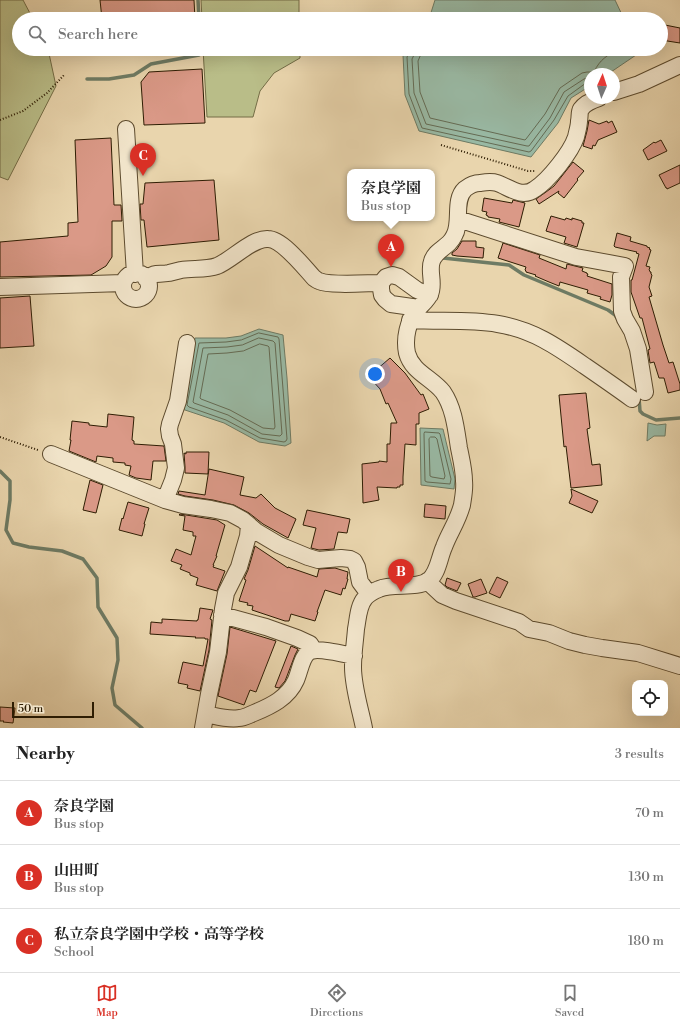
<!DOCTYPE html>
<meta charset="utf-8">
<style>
:root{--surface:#fff;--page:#f2f2f2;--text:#222;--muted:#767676;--line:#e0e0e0;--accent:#d93025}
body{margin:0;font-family:"Libre Bodoni","Noto Serif JP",serif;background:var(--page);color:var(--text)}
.controls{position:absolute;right:12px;bottom:12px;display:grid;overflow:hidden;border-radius:8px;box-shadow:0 4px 16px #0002}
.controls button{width:36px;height:36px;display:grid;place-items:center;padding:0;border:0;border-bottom:1px solid var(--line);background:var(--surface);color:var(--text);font:20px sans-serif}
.compass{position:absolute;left:584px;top:68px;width:36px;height:36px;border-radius:50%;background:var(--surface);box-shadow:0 4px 16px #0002;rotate:3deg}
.scale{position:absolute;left:12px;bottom:10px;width:82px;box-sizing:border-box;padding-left:4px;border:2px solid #2e1d03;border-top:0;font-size:11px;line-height:14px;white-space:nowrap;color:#2e1d03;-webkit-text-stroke:3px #f1e4ca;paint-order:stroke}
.you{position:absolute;left:375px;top:374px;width:14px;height:14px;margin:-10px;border:3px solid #fff;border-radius:50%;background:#1a73e8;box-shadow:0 0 0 6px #1a73e833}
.badge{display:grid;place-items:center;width:26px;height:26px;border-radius:50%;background:var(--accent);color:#fff;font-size:13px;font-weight:700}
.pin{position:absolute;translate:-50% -33px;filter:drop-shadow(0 1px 2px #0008)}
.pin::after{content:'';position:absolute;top:21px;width:14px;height:12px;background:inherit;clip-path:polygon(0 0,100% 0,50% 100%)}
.popup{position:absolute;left:347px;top:169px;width:88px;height:52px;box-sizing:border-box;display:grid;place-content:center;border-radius:8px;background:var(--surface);filter:drop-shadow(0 1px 3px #0005);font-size:13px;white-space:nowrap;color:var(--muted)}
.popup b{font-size:15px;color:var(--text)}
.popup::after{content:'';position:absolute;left:50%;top:100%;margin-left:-8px;border:8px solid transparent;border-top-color:var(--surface)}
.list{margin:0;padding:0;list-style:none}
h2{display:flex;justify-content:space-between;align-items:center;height:52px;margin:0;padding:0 16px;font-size:17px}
h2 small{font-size:13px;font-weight:400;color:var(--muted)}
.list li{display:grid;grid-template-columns:26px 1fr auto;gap:12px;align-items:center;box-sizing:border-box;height:64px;padding:0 16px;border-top:1px solid var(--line)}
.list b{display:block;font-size:15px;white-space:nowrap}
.list p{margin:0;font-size:13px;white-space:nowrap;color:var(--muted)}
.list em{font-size:13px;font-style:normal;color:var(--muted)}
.icon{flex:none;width:22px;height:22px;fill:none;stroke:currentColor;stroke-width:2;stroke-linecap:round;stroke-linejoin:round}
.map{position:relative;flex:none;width:680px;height:728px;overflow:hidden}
.search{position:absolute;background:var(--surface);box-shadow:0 4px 16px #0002;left:12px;right:12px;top:12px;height:44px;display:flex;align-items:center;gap:10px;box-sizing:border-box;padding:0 14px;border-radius:22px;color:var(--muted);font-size:15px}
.sheet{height:244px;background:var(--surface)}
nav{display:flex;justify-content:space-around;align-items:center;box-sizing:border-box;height:56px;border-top:1px solid var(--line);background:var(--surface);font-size:11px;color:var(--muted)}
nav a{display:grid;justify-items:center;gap:2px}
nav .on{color:var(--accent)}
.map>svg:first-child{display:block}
</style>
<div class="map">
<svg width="680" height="728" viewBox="0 0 680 728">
<rect width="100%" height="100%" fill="#e9d5ad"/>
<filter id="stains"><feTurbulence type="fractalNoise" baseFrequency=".005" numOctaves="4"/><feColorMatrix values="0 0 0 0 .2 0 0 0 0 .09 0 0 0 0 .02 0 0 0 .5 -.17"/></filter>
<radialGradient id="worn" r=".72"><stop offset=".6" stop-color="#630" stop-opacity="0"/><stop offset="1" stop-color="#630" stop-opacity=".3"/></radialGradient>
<path fill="#b9bd88" stroke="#746d46" d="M0 0H23L33 19H19V49H48L56 86 8 180 0 177Z
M201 0H299V19H202Z
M203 49H300V58L274 73 260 91 253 117H207Z"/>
<path fill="#99b9a4" stroke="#6e7b64" d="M435 0H615L624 19H429Z
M408 49H634L636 55 608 74H590V86L571 98 558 123 531 157 419 131 405 95 403 55Z
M259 329 283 335 287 378 291 443 285 446 259 442 224 423 182 409 195 338H226L241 336Z
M648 423 657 425 666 424 665 436H654L647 441Z
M420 428 443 429 455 479 454 489 421 485Z"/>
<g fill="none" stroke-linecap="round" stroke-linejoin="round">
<path stroke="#646b54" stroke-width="1" d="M411 49 410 52 407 57 409 94 422 128 529 152 531 151 554 120 568 96 586 83H590
M416 49 415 53 412 59 414 93 426 124 527 146H529L550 118 564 92 584 79 590 77
M422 49 421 54 418 61 420 92 430 118 525 140 526 139 545 114 560 88 582 73 587 72H594C600 59 607 56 618 49
M259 333 278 337 279 339 287 439 286 441 284 442 260 438 226 420 189 407 187 405 199 343 226 342 241 340Z
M259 338 273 341 275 343 282 434 280 436 262 434 228 415 194 403 193 402 203 348 227 347 242 345Z
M260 344 268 346 269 347 275 427 274 429 263 428 230 410 201 399 200 398 208 354 227 353 243 351Z
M425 432 439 433 440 434 451 479 450 484 427 482 425 481 424 434Z
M431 437H435L437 439 445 476 444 479 432 477 430 476 429 439Z"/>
<path stroke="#6e7b64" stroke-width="3.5" d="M198 0 199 19
M87 79H109L134 75 151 64 199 55V49
M443 258 509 265 524 275 608 310 615 315 617 318
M639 398 640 411 643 414 656 420 680 418
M0 471 10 481V500L6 530 13 543 29 547 62 551 83 559 97 578 98 607 117 638 118 660 112 688 115 705 142 728"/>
</g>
<path fill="#da9987" stroke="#2e1d03" d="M100 0H194L195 19H102Z
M665 25 680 28V43L661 40 663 28 665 29Z
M202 69 205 123 144 125 141 82 149 72Z
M589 120 599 124 607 121 608 123 612 121 617 132 598 140 595 146 593 145 592 149 583 146 587 131Z
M111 138 114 205H121L122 221H112V257L106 266 91 275 0 277V242L68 236V223L78 222 75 140Z
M661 140 667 151 648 160 643 150 654 142 655 143Z
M573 162 584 171 577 179 578 180 564 198 558 193 559 191 539 204 536 199 546 192 554 186Z
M680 165V183L667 189V188H666L659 175Z
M214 180 219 240 147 247 144 220H141L140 204H143L145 183Z
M484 198 512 203 513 200 525 203 519 227 499 222 500 219 488 217V216L486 215 487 212 482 211Z
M551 216 565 220 566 218 572 220V218L582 221V223H584L577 247 564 243 566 237 546 231Z
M617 233 631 237 630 241 647 246V247L650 248 649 249 651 250 646 266 650 267 649 270 650 271V272H651V274L652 275 649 287 652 296 649 297 663 345 669 363 673 362 680 384V390L668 393 664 378H659L654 362 650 363 648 350 650 349 642 318H640L631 292V280H632L639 254 636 253 637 252 615 247 614 246Z
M462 241H476V247L484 248 483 258 457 256 452 255V253L457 249Z
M503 243 540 255 539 258 566 269 567 264 583 268 582 271 587 273V274H588L587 276 612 284V295L610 302 600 299 601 297 587 293 588 290 560 282 559 286 549 282 535 276 536 275 526 272V271L525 270 526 267 498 258Z
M30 296 34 346 0 348V298Z
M390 358 405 373 421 395 423 394 429 409 419 413V424H416V445L405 444 403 477V485H400V487H397V488L377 487 379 500 363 503 362 464 379 462V461L387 462V444H390L391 423H397L388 403 386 404 380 389 371 379H372L369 376Z
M586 393 590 428 587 429 592 465 600 464 602 485 571 488 566 446 564 447 559 395Z
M108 414 134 417 132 440 134 441V444L164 446 166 461H153L151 480 136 478 129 475 131 466 125 465V463L113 462V458L97 456 96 462 69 451 71 440H70L72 421 89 423V425L107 427Z
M186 452H209L208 474 185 473V467L184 453 186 454Z
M209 469 244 477 240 495 256 498 261 494 275 508 296 519 288 538 263 524 249 513 234 505 213 500 185 496 178 494 179 491 205 495Z
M90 480 103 485 96 513 83 510Z
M571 489 598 501 592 513 569 503 572 496Z
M128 502 149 508 144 524H145L142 536 119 530 122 518 123 519Z
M425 504 446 506 445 519 424 517Z
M307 510 350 519 347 533 338 532 334 549 319 550 311 548 316 528 303 525Z
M180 514 217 520 225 525 216 556H217L213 565H214L213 567 225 571 217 591 196 585 198 578 190 575V573L180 569 182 565 171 561 176 549 191 555 196 536H193V532L183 530 185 516 179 515Z
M255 546 288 568V567L317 577 319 569 335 568 348 572 347 579H348L345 589 343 588 341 595 325 590 317 612H318L315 621 291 614 289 621H285L252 610 253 606 247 605 248 603 239 601 246 580 244 579 248 570Z
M497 577 508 582 500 598 489 593Z
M447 578 461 583 457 591 447 587 445 585Z
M481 579 487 593 475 597H473L468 584Z
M200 608 213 610 210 619 212 620 209 650 200 691 187 688 188 685 178 683 183 662 203 666 208 639H205V638H195L196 637 150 634 151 622 162 623V619L197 621V620H198Z
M230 627 276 641 256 692 250 690 244 705 218 696 227 654Z
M291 646 298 649 295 655 287 676 285 681 279 688 275 687Z
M0 707 15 708 13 723 3 722 4 721H0Z"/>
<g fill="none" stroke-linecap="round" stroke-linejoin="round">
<g stroke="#5d4b2e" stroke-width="18">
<path id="minor" d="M614 92 639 84 680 65
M126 129 135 274
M458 219 576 257 625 266 621 277 622 311 625 319 632 331 638 349 645 392
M123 286a13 13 0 1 1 26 0a13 13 0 1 1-26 0Z
M146 279C156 271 158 275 169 273 173 272 177 271 181 270 192 268 206 270 217 266 232 260 252 238 268 239 282 239 304 267 314 278 314 278 318 281 319 281 331 286 367 283 381 283
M0 287 123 283
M419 308 391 304 385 299 382 295 381 289V283L386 277 392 275 399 277 417 290 426 294 430 295
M410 320C440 322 468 319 498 324 533 330 556 346 585 366 601 377 617 388 632 399
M51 454 165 500 183 505 211 509 230 513 243 520 257 532 279 545 308 557 318 560 341 558 350 559 354 561 357 567 360 582 369 594
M165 500 173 480 176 468 173 444 170 436 169 429 170 424 178 401 187 343
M427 581 442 595 456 601 519 622 529 629 549 633 569 641 585 645 602 648 638 653 680 666
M222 615 266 627 297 638 310 644 314 650
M206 714C216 716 228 720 239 718 244 718 249 715 254 713 271 706 288 698 296 680 300 671 302 654 311 651 319 648 344 654 354 656
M203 728 209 694 218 652 223 609 226 593 239 567 248 536 249 525
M364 728C360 708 353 687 353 667 353 654 355 642 356 629 358 619 358 606 365 598 369 593 374 591 379 589 393 583 416 589 428 581 438 574 439 558 444 547 449 533 458 521 462 505 463 498 465 489 464 481 464 470 461 458 459 448 456 429 454 408 443 392 432 378 412 372 407 353 404 338 408 321 417 310 421 305 428 300 430 294 435 284 428 271 432 261 435 252 443 249 449 243 450 242 453 238 454 236 462 223 453 200 465 189 470 185 475 183 480 183 486 182 491 181 497 183 509 187 522 199 535 189 549 180 571 152 576 137 577 132 579 126 579 121 580 117 579 112 581 109 585 103 593 100 599 98"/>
</g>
<path stroke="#2e1d03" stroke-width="2" stroke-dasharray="1 2" stroke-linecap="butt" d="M0 120 23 111 47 93 65 74
M441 145 528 171H535
M0 437 38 450"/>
<use href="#minor" stroke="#f1e4ca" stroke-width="16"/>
</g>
<rect width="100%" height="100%" filter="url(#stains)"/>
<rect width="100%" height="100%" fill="url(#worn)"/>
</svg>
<div class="controls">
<button><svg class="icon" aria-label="locate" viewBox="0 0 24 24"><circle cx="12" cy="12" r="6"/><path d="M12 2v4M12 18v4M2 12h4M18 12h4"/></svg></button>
</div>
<svg class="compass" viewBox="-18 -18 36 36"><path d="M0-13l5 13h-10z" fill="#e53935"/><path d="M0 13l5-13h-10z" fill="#767676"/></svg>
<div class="scale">50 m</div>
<div class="you"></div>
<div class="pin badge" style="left:391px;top:267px">A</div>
<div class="popup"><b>奈良学園</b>Bus stop</div>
<div class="pin badge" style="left:401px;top:592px">B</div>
<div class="pin badge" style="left:143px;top:176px">C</div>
<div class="search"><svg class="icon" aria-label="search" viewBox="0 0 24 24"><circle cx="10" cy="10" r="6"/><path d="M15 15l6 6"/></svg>Search here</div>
</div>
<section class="sheet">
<h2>Nearby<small>3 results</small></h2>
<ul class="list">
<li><span class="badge">A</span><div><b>奈良学園</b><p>Bus stop</p></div><em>70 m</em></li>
<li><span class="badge">B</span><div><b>山田町</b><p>Bus stop</p></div><em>130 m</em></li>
<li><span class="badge">C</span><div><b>私立奈良学園中学校・高等学校</b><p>School</p></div><em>180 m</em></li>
</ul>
</section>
<nav>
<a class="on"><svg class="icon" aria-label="map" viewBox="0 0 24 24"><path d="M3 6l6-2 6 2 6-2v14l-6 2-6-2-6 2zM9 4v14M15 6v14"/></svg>Map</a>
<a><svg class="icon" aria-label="directions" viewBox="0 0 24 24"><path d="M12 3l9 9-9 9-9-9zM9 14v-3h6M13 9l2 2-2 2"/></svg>Directions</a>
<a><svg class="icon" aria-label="saved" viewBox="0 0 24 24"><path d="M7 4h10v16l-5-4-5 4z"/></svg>Saved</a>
</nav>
